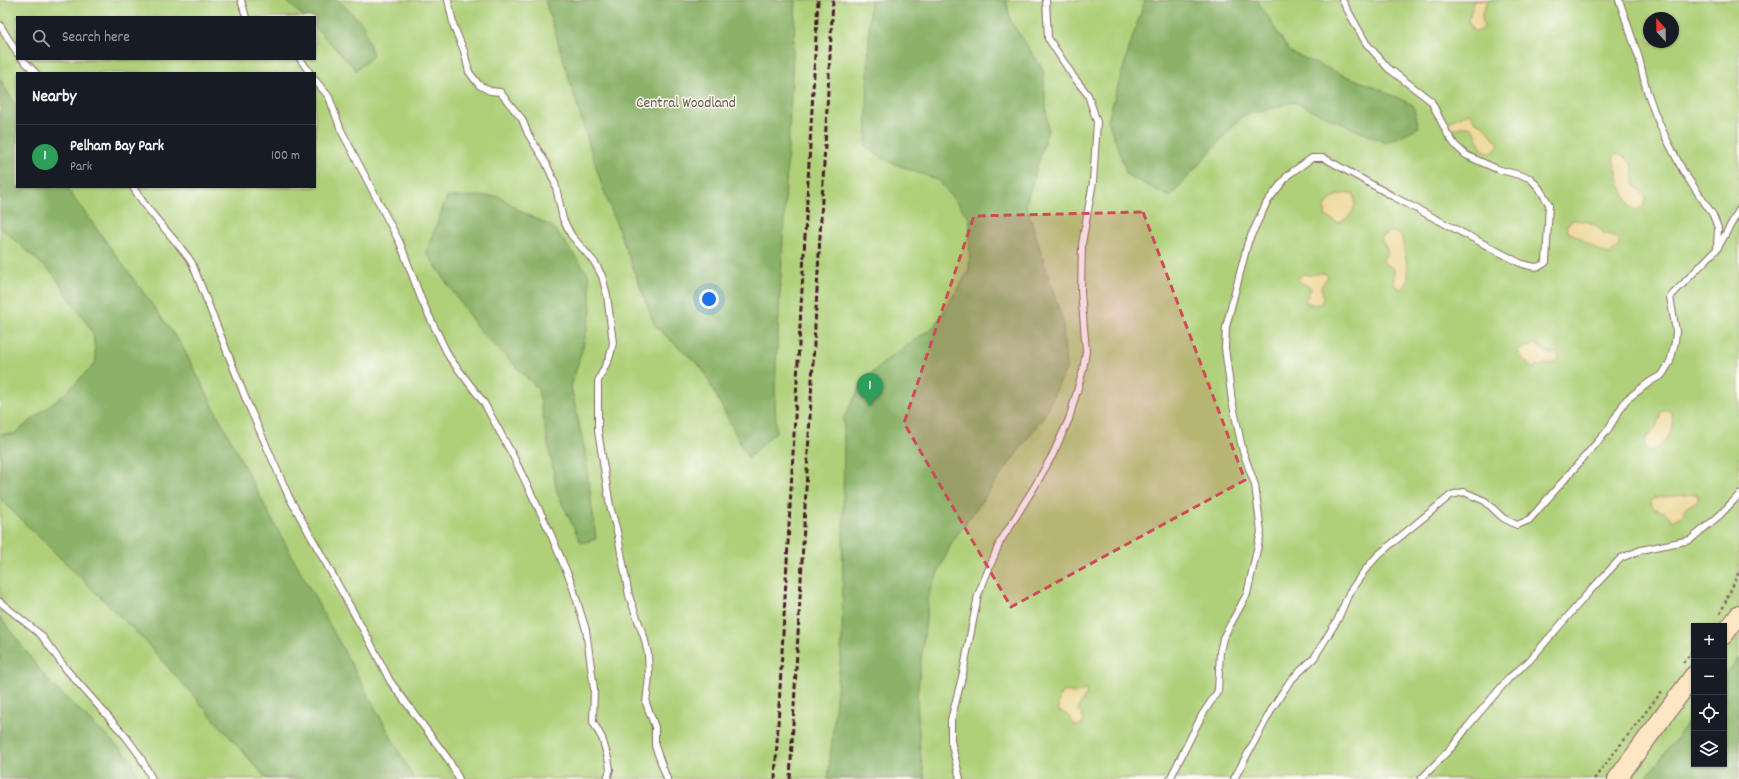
<!DOCTYPE html>
<meta charset="utf-8">
<style>
:root{--surface:#171b24;--page:#20242c;--text:#f1f3f6;--muted:#9ea1a6;--line:#363941;--accent:#d1495b}
body{margin:0;font-family:Dekko,sans-serif;background:var(--page);color:var(--text)}
.controls{position:absolute;right:12px;bottom:12px;display:grid;overflow:hidden;border-radius:0px;box-shadow:0 1px 3px #0004}
.controls button{width:36px;height:36px;display:grid;place-items:center;padding:0;border:0;border-bottom:1px solid var(--line);background:var(--surface);color:var(--text);font:20px sans-serif}
.compass{position:absolute;left:1643px;top:12px;width:36px;height:36px;border-radius:50%;background:var(--surface);box-shadow:0 1px 3px #0004;rotate:338deg}
.you{position:absolute;left:709px;top:299px;width:14px;height:14px;margin:-10px;border:3px solid #fff;border-radius:50%;background:#1a73e8;box-shadow:0 0 0 6px #1a73e833}
.badge{display:grid;place-items:center;width:26px;height:26px;border-radius:50%;background:var(--accent);color:#fff;font-size:13px;font-weight:700}
.pin{position:absolute;translate:-50% -33px;filter:drop-shadow(0 1px 2px #0008)}
.pin::after{content:'';position:absolute;top:21px;width:14px;height:12px;background:inherit;clip-path:polygon(0 0,100% 0,50% 100%)}
.list{margin:0;padding:0;list-style:none}
h2{display:flex;justify-content:space-between;align-items:center;height:52px;margin:0;padding:0 16px;font-size:17px}
h2 small{font-size:13px;font-weight:400;color:var(--muted)}
.list li{display:grid;grid-template-columns:26px 1fr auto;gap:12px;align-items:center;box-sizing:border-box;height:64px;padding:0 16px;border-top:1px solid var(--line)}
.list b{display:block;font-size:15px;white-space:nowrap}
.list p{margin:0;font-size:13px;white-space:nowrap;color:var(--muted)}
.list em{font-size:13px;font-style:normal;color:var(--muted)}
.icon{flex:none;width:22px;height:22px;fill:none;stroke:currentColor;stroke-width:2;stroke-linecap:round;stroke-linejoin:round}
.map{position:relative;flex:none;width:1739px;height:779px;overflow:hidden}
.search{position:absolute;background:var(--surface);box-shadow:0 1px 3px #0004;left:16px;top:16px;width:300px;height:44px;display:flex;align-items:center;gap:10px;box-sizing:border-box;padding:0 14px;border-radius:0px;color:var(--muted);font-size:15px}
.panel{position:absolute;background:var(--surface);box-shadow:0 1px 3px #0004;left:16px;top:72px;width:300px;height:116px;border-radius:0px}
.map>svg:first-child{display:block}
</style>
<div class="map">
<svg width="1739" height="779" viewBox="0 0 1739 779">
<rect width="100%" height="100%" fill="#fdfcf7"/>
<filter id="ink" filterUnits="userSpaceOnUse"><feTurbulence type="fractalNoise" baseFrequency=".025" numOctaves="2"/><feDisplacementMap in="SourceGraphic" scale="8" xChannelSelector="R" yChannelSelector="G"/><feConvolveMatrix kernelMatrix="1 2 1 2 8 2 1 2 1" color-interpolation-filters="sRGB"/></filter>
<filter id="wash" filterUnits="userSpaceOnUse"><feTurbulence type="fractalNoise" baseFrequency=".012" numOctaves="4" result="noise"/><feDisplacementMap in="SourceGraphic" scale="16" xChannelSelector="R" yChannelSelector="G"/><feGaussianBlur stdDeviation="0.9" result="paint"/><feColorMatrix in="noise" values="0 0 0 0 0 0 0 0 0 0 0 0 0 0 0 0 0 1.4 0 .05"/><feComposite in="paint" operator="in"/></filter>
<g filter="url(#wash)">
<rect width="100%" height="100%" fill="#f8ead7"/>
<path fill="#afd079" stroke="#7c7852" fill-rule="evenodd" d="M0 0H1739V779H0ZM17 17H315V59H17ZM1649 18H1673V42H1649ZM17 73H315V187H17ZM1694 626H1724V764H1694Z"/>
<path fill="#8bb269" stroke="#6a684a" d="M285 0H338L363 24 373 56 356 70 315 27V17H304Z
M545 0H796L775 387 776 432 748 458 702 368 655 326 601 183Z
M870 0H1006L1011 22 1043 69 1048 130 1026 204 1063 323 1066 370 1043 417 952 542 929 593 917 696 920 752 925 779H828L842 641 844 417 865 379 893 355 935 326 969 270 970 219 938 180 887 161 866 147Z
M1145 0H1257L1290 52 1343 75 1370 85 1413 105 1419 127 1386 143 1294 102 1242 116 1170 197 1127 175 1108 120 1131 42Z
M0 79 17 108V187H66L181 344 268 512 414 779H267L144 640 0 499V434H14L67 392 96 362 93 333 55 276 0 227Z
M499 196 520 211 553 227 589 275 591 311 583 347 571 387 585 451 596 539 581 543 557 492 538 389 477 327 426 252 447 197Z
M0 617 50 683 130 758 139 779H0Z
M1739 657V779H1645L1694 715V764H1724V677Z"/>
<path fill="#eeda9e" stroke="#9c7c64" d="M1473 0H1488C1482 16 1480 9 1484 27L1481 30 1476 32 1472 29 1468 20 1472 9Z
M1469 113 1476 122 1484 126 1499 144 1496 150C1477 159 1480 133 1471 127 1466 124 1456 130 1449 128L1450 121Z
M1617 154C1634 159 1634 168 1634 184L1646 197 1644 205 1637 210 1631 209 1620 184 1613 158Z
M1348 193 1354 194C1358 208 1351 217 1338 223L1325 216V206C1332 198 1337 194 1348 193Z
M1573 220 1586 221 1597 226 1603 233 1617 237 1620 244 1615 250 1609 254C1593 250 1584 238 1568 232L1567 225Z
M1391 231C1394 232 1398 233 1400 235 1404 240 1403 248 1405 254 1407 264 1413 285 1400 289L1394 285V269L1384 263 1383 261C1383 257 1386 256 1387 252 1387 246 1382 242 1381 237Z
M1322 273 1326 274 1328 276 1321 287 1323 295 1322 303C1316 305 1310 305 1305 301L1311 288 1300 282 1298 278 1303 274 1309 275Z
M1535 344 1550 354 1557 353 1559 358 1555 363 1544 364 1532 368 1517 352 1519 350Z
M1666 409 1672 413C1672 416 1673 420 1673 423 1673 433 1659 453 1647 451 1639 437 1653 435 1657 424 1659 420 1660 416 1661 412Z
M1694 494 1698 495V500L1686 508 1682 516 1673 520 1664 512 1653 508 1651 504V501L1655 498Z
M1087 689C1087 700 1078 702 1078 711L1082 715 1084 721C1082 726 1078 727 1073 725L1070 716 1059 711 1058 702 1061 693 1066 691 1076 694Z"/>
</g>
<g filter="url(#ink)">
<g fill="none" stroke-linecap="round" stroke-linejoin="round">
<g stroke="#876667" stroke-width="8">
<path id="service" d="M241 0 246 17
M448 0 454 27 464 51 469 72 479 85 490 91 500 92 522 119 528 134 546 163 555 183 563 219 571 235 595 263 602 276 607 295 613 343 610 356 598 381V431L610 506 617 531 629 596 644 637 648 654 649 676 646 703 655 727V746L667 779
M1619 0 1639 58 1646 88 1655 114 1666 138 1683 171 1713 215 1718 228 1717 246
M0 25 17 53
M22 59 36 73
M300 59 310 73
M315 80 329 97 341 130 400 243 422 301 449 357 484 403 512 454 549 530 571 582 586 630 594 689 593 722 602 738 608 758 610 769 607 779
M133 187C149 215 174 236 192 263L247 402 289 497 370 642 390 681 448 759 459 779
M0 602 41 635 66 669 126 737 140 756 152 779
M960 779 951 741V720L963 673 978 595 1000 542 1035 486 1053 454 1069 419 1083 370 1086 351 1081 291 1082 244 1093 182 1097 122 1088 95 1073 76 1048 38 1046 0
M1170 779 1202 715 1218 691 1220 652 1223 638 1247 594 1261 532 1255 485 1243 452 1232 401 1225 348 1226 327 1248 242 1267 202 1288 175 1312 158H1324L1396 198 1520 263C1530 266 1538 270 1546 262L1549 204 1539 188 1530 178 1497 169 1479 161 1466 155 1456 146 1448 135 1431 101 1388 68 1366 43 1342 0
M1234 779 1273 707 1290 681 1314 658 1338 619 1349 593 1365 570 1378 555 1451 495 1464 492 1485 501 1503 518 1517 525 1529 520 1607 431 1626 400 1651 381 1662 375 1670 362 1675 342 1676 331 1670 297 1717 249 1739 210
M1421 779 1453 746 1468 726 1509 678 1529 661 1589 592 1621 558 1641 550 1690 540 1720 515 1739 495"/>
</g>
<g stroke="#876667" stroke-width="20">
<path id="secondary" d="M1724 635 1739 615
M1617 779 1694 675"/>
</g>
<path stroke="#876667" stroke-width="2.5" stroke-dasharray="3 3" stroke-linecap="butt" d="M1720 614 1739 572
M1683 663 1694 649
M1594 779 1662 691"/>
<use href="#service" stroke="#fff" stroke-width="6"/>
<use href="#secondary" stroke="#fce6c4" stroke-width="18"/>
<path stroke="#4a1f2b" stroke-width="3" stroke-dasharray="6 3" stroke-linecap="butt" d="M775 779 818 0
M790 779 833 0"/>
</g>
</g>
<path fill="#d1495b" fill-opacity="0.2" stroke="#d1495b" stroke-width="3" stroke-dasharray="8 5" stroke-linejoin="round" d="M1143 212 1245 480 1011 607 904 423 974 216Z"/>
<g text-anchor="middle" dominant-baseline="central" stroke-width="3" stroke-linejoin="round" paint-order="stroke">
<g font-size="15" fill="#685442" stroke="#fdfcf7">
<text x="686" y="104">Central Woodland</text>
</g>
</g>
</svg>
<div class="controls">
<button>+</button>
<button>−</button>
<button><svg class="icon" aria-label="locate" viewBox="0 0 24 24"><circle cx="12" cy="12" r="6"/><path d="M12 2v4M12 18v4M2 12h4M18 12h4"/></svg></button>
<button><svg class="icon" aria-label="layers" viewBox="0 0 24 24"><path d="M12 4l9 5-9 5-9-5zM3 14l9 5 9-5"/></svg></button>
</div>
<svg class="compass" viewBox="-18 -18 36 36"><path d="M0-13l5 13h-10z" fill="#e53935"/><path d="M0 13l5-13h-10z" fill="#9ea1a6"/></svg>
<div class="you"></div>
<div class="pin badge" style="left:870px;top:406px;background:#2e9e5b">1</div>
<div class="search"><svg class="icon" aria-label="search" viewBox="0 0 24 24"><circle cx="10" cy="10" r="6"/><path d="M15 15l6 6"/></svg>Search here</div>
<section class="panel">
<h2>Nearby<small></small></h2>
<ul class="list">
<li><span class="badge" style="background:#2e9e5b">1</span><div><b>Pelham Bay Park</b><p>Park</p></div><em>100 m</em></li>
</ul>
</section>
</div>
